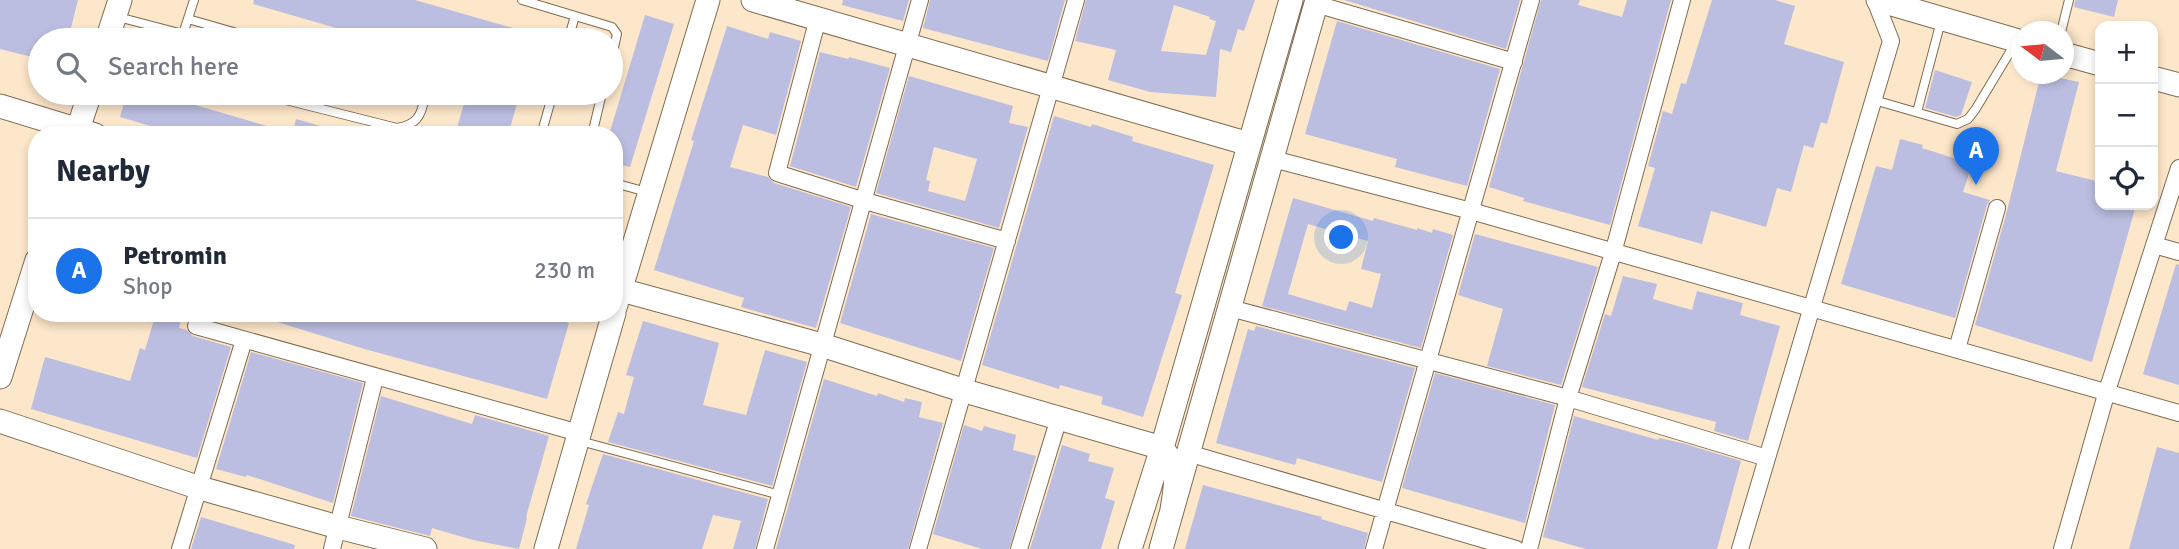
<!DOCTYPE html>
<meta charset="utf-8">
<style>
:root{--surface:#fff;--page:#f2f2f3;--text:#1f2937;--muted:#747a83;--line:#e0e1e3;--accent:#1a73e8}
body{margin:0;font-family:Signika,sans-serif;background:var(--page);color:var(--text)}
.controls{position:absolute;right:21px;top:21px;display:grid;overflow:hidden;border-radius:14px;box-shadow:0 4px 10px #0003}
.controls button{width:63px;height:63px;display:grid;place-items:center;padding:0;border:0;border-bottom:2px solid var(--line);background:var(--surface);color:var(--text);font:35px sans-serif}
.compass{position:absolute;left:2011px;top:21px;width:63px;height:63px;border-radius:50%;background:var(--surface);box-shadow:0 4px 10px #0003;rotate:286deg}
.you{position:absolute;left:1342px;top:238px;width:24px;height:24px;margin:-18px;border:5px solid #fff;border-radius:50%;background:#1a73e8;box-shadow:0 0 0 10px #1a73e833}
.badge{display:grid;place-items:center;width:46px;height:46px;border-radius:50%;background:var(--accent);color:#fff;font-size:23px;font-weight:700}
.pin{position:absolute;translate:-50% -58px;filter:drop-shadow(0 2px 4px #0008)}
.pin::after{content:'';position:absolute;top:37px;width:24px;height:21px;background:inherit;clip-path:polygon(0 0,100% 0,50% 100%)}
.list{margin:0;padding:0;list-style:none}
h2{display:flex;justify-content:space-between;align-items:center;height:91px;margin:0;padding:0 28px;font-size:30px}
h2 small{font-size:23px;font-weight:400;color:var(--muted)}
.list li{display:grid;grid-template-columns:46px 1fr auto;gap:21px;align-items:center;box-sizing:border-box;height:105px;padding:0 28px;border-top:2px solid var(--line)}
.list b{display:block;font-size:26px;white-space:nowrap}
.list p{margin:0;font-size:23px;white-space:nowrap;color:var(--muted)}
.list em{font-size:23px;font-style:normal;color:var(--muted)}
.icon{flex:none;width:38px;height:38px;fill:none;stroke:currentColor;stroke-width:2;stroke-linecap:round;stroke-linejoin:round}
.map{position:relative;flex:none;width:2179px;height:549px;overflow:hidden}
.search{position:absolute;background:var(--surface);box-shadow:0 4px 10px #0003;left:28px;top:28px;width:595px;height:77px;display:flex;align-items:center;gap:18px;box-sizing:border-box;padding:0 24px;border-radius:38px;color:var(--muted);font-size:26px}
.panel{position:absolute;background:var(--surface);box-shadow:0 4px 10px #0003;left:28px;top:126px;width:595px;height:196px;border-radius:28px}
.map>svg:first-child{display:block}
</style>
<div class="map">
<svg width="2179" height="549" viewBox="0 0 2179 549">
<rect width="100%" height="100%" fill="#fde7ca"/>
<path fill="#bbbee0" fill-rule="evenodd" d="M0 0H78L68 40H40V59L0 49Z
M254 0H415L541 36 540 40H378L253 4Z
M843 0H909L903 21 842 5Z
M930 0H1065L1048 61 923 28Z
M1086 0H1255L1244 31 1238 29 1231 52 1220 49 1216 97 1150 92 1108 80 1116 50 1075 41ZM1174 5 1210 17 1209 19 1216 21 1206 55 1161 51Z
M1344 0H1520L1506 49Z
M1541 0H1580L1578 5 1622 17 1627 0H1671L1610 225 1523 201 1524 198 1489 187Z
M1712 0H1775L1795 6 1784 44 1844 62 1827 124 1821 122 1813 148 1804 145 1791 192 1777 188 1766 227 1711 211 1702 244 1638 226 1655 168 1648 166 1663 111 1672 114 1681 83 1686 84Z
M2075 0H2118L2114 17 2074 7Z
M645 15 674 24 630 167 614 163V135H609Z
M1337 21 1500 69 1467 186 1395 167 1397 159 1305 134Z
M727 26 768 39 770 32 801 41 776 135 743 125 730 167 768 177 774 183 851 207 816 328 741 307 744 298 654 270 694 141 691 140Z
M820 52 848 59 849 57 890 68 856 187 790 166Z
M1935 70 1972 82 1961 115 1956 117 1925 108Z
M2041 74 2079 82 2056 171 2100 182V205H2136L2092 362 1975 325 2007 211Z
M909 76 1013 106 1009 123 1028 127 999 228 876 193ZM934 147 977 159 965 201 928 191 930 181 926 180Z
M127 93H154L284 131V135H181L120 117Z
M467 93H520L508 135H455Z
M1054 116 1091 127 1092 124 1133 137 1132 141 1214 165 1175 293 1182 295 1143 417 1101 404 1103 397 1060 385 1059 389 982 365Z
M296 119 338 131 337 135H292Z
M1900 139 1923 145 1922 148 1972 164 1963 192 1990 200 1987 205 1955 318 1841 284 1876 166 1892 170Z
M1293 198 1373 221 1374 218 1417 230V228L1432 233 1433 229 1453 235 1421 348 1262 306ZM1308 224 1368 241 1361 269 1381 274 1372 308 1349 301 1346 311 1288 294Z
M871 214 994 248 961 361 840 323Z
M1475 234 1598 267 1561 385 1487 366 1503 309 1458 295Z
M2176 264 2179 265V385L2143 374Z
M1623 276 1657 284 1653 299 1692 310 1697 291 1743 303 1740 315 1780 326 1748 441 1714 431 1716 422 1582 387 1605 314 1611 316Z
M156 313H182L179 328 187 330 193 336 231 347 197 458 31 409 45 357 130 381 140 348 145 350Z
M262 313H554L553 318 569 323 547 399 361 348 261 317Z
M643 321 719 343 703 405 746 415 765 350 807 362 772 486 608 442 618 412 624 414 634 377 626 375Z
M1256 326 1415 368 1382 482 1297 458 1295 465 1216 443 1248 329 1254 331Z
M251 352 363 383 333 503 247 475 246 477 216 469Z
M1435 373 1555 405 1525 523 1402 488Z
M824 379 877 396 878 393 904 402 905 398 922 402 919 417 943 423 908 549H776Z
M381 396 472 424 475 415 549 436 526 517 527 518 519 549 473 540 432 528 430 536 351 516Z
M1574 416 1658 440 1659 438 1682 443 1741 461 1717 549H1586L1543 537Z
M964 425 982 431 984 426 1016 435 1013 450 1036 456 1009 549H982L933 534Z
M1062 445 1090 454 1088 461 1114 468 1105 498 1115 501 1101 549H1030Z
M2157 447 2179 453V549H2129Z
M603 454 768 499 755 549H733L741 521 713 515 702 549H576L589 505 586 504Z
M1203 485 1322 517 1321 519 1368 533 1364 549H1185Z
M201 517 295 545 294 549H191Z"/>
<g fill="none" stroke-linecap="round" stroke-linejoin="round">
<g stroke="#806c52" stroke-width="10">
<path id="lane" d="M522 0 612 27 617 34 611 61
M118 17 183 34 194 0
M188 19 261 40
M2061 32 2069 0
M568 40 575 16
M258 93 397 128C415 125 422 117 424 98L420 93
M1874 100 1957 124 1968 119 1975 110 2016 42
M1917 112 1941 21
M541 135 553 93
M592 135 602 93
M614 183 647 192
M580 441 780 495"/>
</g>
<g stroke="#806c52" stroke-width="18">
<path id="street" d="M1316 4 1514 62
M818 18 777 173 865 201 1007 241
M1273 159 1471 211 2179 413
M2154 245 2179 252
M1230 308 1568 398 1767 458
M200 313 196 326 579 433
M1957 349 1997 208
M1188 453 1516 549
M180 549 244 340
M332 549 375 378
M765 549 920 0
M918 549 1076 0
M1019 549 1059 418
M1374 549 1531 0
M1529 549 1568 398 1613 253 1682 0
M1740 549 1891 41 1875 0
M2062 549 2107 391 2179 168"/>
</g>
<g stroke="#806c52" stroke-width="25">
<path id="secondary" d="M753 0 1249 144
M1878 0 2022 42
M107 40 120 0
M2064 54 2100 64
M2153 78 2179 85
M0 106 95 135
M76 135 90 93
M614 288 822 345 965 391 1162 448C1181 472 1176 481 1172 510
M614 311 708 0
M0 377 37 260
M0 421 200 488 338 527 425 549
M546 549 614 313
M1130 549 1162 448 1291 0
M1161 549 1317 0"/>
</g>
<use href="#lane" stroke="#fff" stroke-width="8"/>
<use href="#street" stroke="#fff" stroke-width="16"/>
<use href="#secondary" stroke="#fff" stroke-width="23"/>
</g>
</svg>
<div class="controls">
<button>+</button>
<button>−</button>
<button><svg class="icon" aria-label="locate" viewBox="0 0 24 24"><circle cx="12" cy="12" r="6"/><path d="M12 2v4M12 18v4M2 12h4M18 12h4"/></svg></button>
</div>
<svg class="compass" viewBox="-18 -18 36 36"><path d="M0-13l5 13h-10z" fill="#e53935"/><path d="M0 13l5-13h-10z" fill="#747a83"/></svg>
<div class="you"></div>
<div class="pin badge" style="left:1976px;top:185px">A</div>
<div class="search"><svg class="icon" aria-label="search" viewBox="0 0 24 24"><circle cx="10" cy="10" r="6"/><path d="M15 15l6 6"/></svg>Search here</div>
<section class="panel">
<h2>Nearby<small></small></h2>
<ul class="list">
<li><span class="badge">A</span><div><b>Petromin</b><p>Shop</p></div><em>230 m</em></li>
</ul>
</section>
</div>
